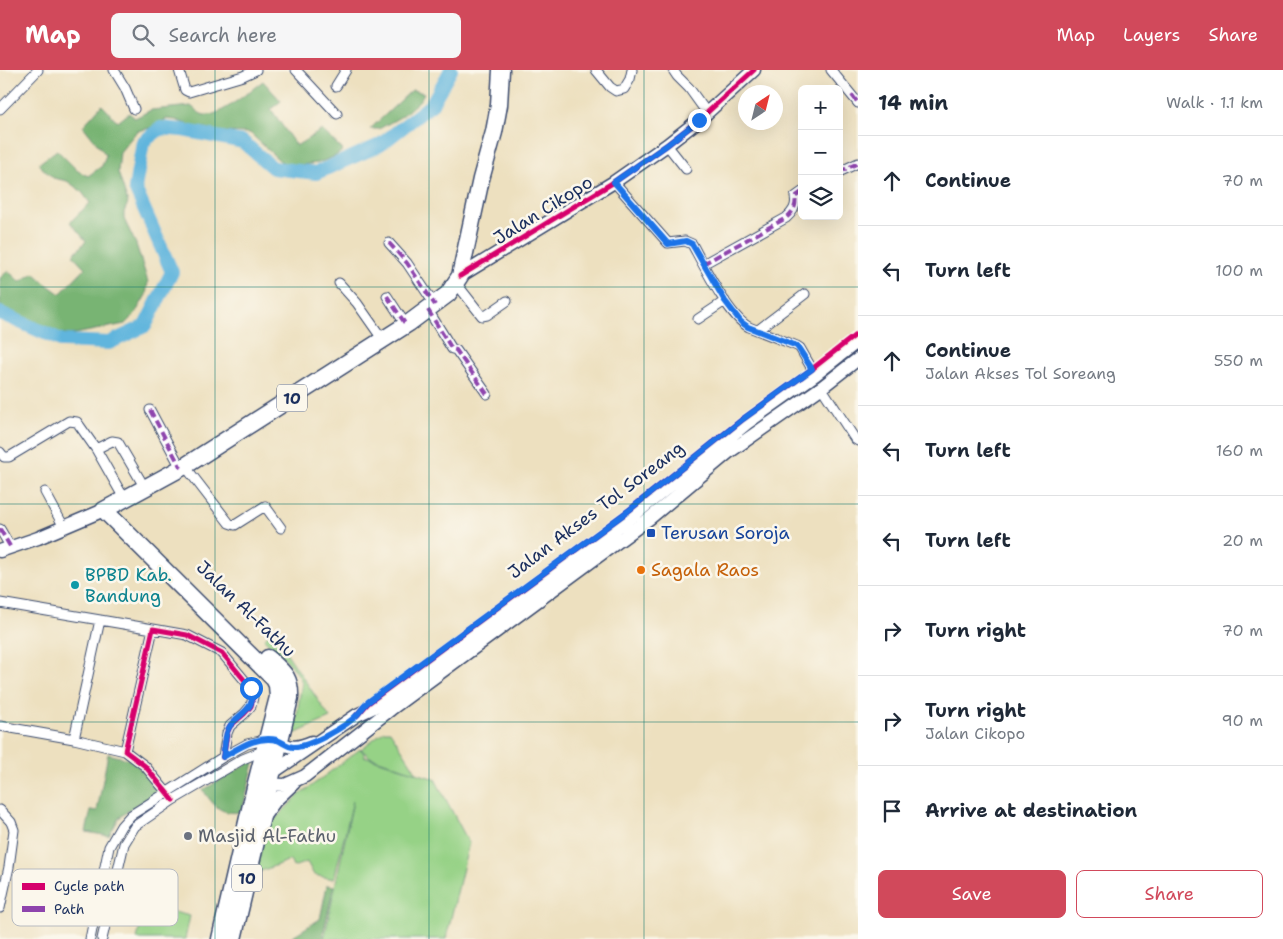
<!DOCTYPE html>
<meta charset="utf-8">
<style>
:root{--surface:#fff;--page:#f6f6f7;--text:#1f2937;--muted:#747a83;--line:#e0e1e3;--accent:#d1495b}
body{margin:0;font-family:"Shantell Sans",sans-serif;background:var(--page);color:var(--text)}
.controls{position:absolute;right:15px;top:15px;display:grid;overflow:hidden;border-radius:8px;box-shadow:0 5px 20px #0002}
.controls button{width:45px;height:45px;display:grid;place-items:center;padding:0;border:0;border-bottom:1px solid var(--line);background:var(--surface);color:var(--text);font:25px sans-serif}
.compass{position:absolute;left:738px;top:15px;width:45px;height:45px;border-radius:50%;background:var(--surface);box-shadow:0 5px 20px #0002;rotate:35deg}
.stop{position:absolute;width:15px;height:15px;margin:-11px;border:4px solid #1a73e8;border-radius:50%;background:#fff}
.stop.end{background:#1a73e8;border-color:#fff;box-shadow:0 1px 5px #0008}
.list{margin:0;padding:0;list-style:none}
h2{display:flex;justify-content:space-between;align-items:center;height:65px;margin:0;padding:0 20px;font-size:21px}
h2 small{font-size:16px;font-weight:400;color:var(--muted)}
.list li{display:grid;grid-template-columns:32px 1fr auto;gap:15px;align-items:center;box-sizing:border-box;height:90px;padding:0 20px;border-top:1px solid var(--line)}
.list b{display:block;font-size:19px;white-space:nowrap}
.list p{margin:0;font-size:16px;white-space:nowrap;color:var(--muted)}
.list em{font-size:16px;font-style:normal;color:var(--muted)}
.actions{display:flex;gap:10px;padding:15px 20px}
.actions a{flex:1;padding:11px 0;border:1px solid var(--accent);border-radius:8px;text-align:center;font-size:18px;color:var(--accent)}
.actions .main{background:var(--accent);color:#fff}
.icon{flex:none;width:28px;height:28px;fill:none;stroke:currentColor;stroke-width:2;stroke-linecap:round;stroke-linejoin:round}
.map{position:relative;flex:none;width:858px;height:869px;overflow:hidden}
header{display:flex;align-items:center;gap:30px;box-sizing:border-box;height:70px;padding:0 25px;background:var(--accent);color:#fff}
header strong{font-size:24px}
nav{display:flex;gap:28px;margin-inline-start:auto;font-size:18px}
.search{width:350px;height:45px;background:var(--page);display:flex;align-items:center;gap:12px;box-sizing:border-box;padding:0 18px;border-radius:8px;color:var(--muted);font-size:19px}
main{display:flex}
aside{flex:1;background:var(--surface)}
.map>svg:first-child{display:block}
</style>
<header>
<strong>Map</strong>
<div class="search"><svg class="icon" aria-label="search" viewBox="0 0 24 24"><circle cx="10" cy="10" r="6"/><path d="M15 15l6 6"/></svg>Search here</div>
<nav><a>Map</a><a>Layers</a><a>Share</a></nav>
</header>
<main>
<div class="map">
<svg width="858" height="869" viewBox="0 0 858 869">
<rect width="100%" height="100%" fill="#fbf7ec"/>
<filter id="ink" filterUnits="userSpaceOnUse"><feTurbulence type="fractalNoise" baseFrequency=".02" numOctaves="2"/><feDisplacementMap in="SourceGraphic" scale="10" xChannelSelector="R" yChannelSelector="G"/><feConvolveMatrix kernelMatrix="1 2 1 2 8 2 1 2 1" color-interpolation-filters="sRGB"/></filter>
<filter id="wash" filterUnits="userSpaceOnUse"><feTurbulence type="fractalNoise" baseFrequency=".0096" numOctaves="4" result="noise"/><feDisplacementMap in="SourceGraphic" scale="20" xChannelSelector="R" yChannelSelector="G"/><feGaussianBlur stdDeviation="1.12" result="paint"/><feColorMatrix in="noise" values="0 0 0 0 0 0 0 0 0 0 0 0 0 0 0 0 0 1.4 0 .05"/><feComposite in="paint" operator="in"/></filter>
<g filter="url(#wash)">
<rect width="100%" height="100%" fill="#ede0bf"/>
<path fill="#96d286" stroke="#588072" d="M272 561 330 648 294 664 302 612C295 595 277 582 264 569Z
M384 661H390L417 703 370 687 361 679Z
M360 679 364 683V686L435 709 469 773 446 869H324L353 731 334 809 314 805 307 792 293 797 290 790 256 803 264 766 268 756 298 726Z
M145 835 190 846 185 869H137Z"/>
<path fill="#78b473" stroke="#4a7268" d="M263 11 281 31 271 39 296 76 322 60 343 80 336 86 318 93 290 96 280 91 250 63 220 62 206 58 194 57 176 50 166 49 155 57 137 61 120 82 118 102 128 133 124 142V149L136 174 148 212 146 225 135 244 125 254 70 265 49 261 19 250 0 240V208L8 201 20 212 34 203 45 213 60 224 85 198 73 185 86 171 70 152 90 133 81 121 67 111 53 108 38 94 57 80 78 101 88 106 102 96 106 85 83 56 102 35 118 52 129 43 135 48 151 40 191 36C196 40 201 46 208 45 222 45 252 19 263 11Z
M412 20 424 23 420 30 402 46 379 59H370Z
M108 684 132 690 162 721 133 737 119 748 109 766 86 762 91 740 97 741Z
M252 691 254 693 242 742C220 745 214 736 203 720Z
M327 815 334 816 322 869H288L320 849Z"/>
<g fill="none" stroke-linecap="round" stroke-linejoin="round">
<path stroke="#61b5dd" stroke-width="14" d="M0 243 63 271 109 273 145 256 172 202 135 118 143 72 161 58 182 60 243 72 273 98 316 103 380 75 431 35 451 0"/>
</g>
</g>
<g filter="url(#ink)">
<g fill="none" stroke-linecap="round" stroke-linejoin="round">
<g stroke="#3a4a6d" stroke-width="11">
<path id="street" d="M114 0 125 18 134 39
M179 0 185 20 189 22 243 6 256 0
M296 0 337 44
M596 0 610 17 616 21 624 19 630 9 632 0
M673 0 677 6 689 18 707 43
M831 0 858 33
M336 16 346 0
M0 39 38 0
M667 75 686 99
M839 102 858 93
M614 112 668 173 685 171 692 174C703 194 729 247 749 257L797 276 800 278 812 299
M389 173 407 193 435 235
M703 194 786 148C793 142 797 136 795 127L802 122
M339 213 357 233 383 270
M456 213 482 246 487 245 507 231
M387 226 406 255
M428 240 452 279 456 280 487 324
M698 249 725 231
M758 260 805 224
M825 323 855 369 858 371
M150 340 181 398
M0 382 4 387H9L69 351 77 352 96 379
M185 396 229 453 235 455 265 436 281 458
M45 422 64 457
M125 430 96 379 112 371 118 372 145 418
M0 459 11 478
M0 533 153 559
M0 656 74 669 125 681
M74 669 100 550
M173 730 145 696 125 681 153 559 187 565 222 583 251 618 253 627 251 636 244 644 230 656 227 663 223 687
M0 740 11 752 14 760 9 797 0 838
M90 869 109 777 121 756 131 745 147 735 223 687 247 674 269 669
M102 869 124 774 135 756 173 730 243 689 265 680"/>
</g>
<g stroke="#3a4a6d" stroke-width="15">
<path id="secondary" d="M460 206 614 112 667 75 699 50 754 0
M0 481 38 468 104 440
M279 671C290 680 300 677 312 672
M269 705 357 645 374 637 634 445 747 353 816 304 858 271
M263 714 285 715 305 706 391 639 650 448 729 382 822 317 858 289
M264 746 275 731 294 713"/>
</g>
<g stroke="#3a4a6d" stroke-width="19">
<path id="highway" d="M220 869 256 713 278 627 277 615 274 609 104 440 185 396 409 253 448 224 460 206 481 109 494 62 499 35 501 0
M233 869 290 628C291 607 283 602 268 588"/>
</g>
<use href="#street" stroke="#fff" stroke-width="9"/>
<use href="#secondary" stroke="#fff" stroke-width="12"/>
<use href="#highway" stroke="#fff" stroke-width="16"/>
<path stroke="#8e44ad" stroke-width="4" stroke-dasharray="8 4" stroke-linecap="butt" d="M852 25 858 33
M839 102 858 93
M389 173 407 193 435 235
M703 194 786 148C793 142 797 136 795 127L802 122
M387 226 406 255
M428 240 452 279 456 280 487 324
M150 340 181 398
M0 459 11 478"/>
<g stroke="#fbf7ec" stroke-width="8">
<path id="cycleway" d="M460 206 614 112 667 75 699 50 754 0
M357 645 368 633 628 441 743 349 812 299 858 263
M173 730 145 696 125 681 153 559 187 565 222 583 251 618 253 627 251 636 244 644 230 656 227 663 223 687"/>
</g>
<use href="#cycleway" stroke="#d6006c" stroke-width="5"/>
</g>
</g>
<g fill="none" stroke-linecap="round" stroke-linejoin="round" filter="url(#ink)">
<path stroke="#1a73e8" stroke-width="6" d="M251 618C257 640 240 642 230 656 224 664 225 678 223 687 239 678 257 665 277 670 283 672 287 677 294 677 310 677 347 656 358 644 361 640 364 636 368 632L628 441 743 349 812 299 797 276 748 257 741 252 725 231 692 174 686 171 668 174 614 112 667 75 699 50"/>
</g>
<path fill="none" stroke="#0f766e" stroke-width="1" stroke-opacity="0.55" d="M215 0V869M429 0V869M644 0V869M0 217H858M0 434H858M0 652H858"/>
<rect fill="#1a4fb4" stroke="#fbf7ec" stroke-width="2" x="646" y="458" width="10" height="10" rx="2.5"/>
<circle fill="#e8710a" stroke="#fbf7ec" stroke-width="2" cx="641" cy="500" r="5"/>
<circle fill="#0f9aa8" stroke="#fbf7ec" stroke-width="2" cx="75" cy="515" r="5"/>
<circle fill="#6b7280" stroke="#fbf7ec" stroke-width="2" cx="188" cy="766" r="5"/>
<g text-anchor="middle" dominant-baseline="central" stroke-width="5" stroke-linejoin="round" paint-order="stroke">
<g fill="#fbf7ec" stroke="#5e6b89" stroke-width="1">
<rect x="277" y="314.5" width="30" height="27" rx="4"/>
<rect x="232" y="794.5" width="30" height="27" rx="4"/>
</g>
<g font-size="16" font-weight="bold" fill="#1b2f5e">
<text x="292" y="328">10</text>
<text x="247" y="808">10</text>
</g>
<g font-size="18" fill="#1b2f5e" stroke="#fbf7ec">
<text transform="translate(543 140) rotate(-32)">Jalan Cikopo</text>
<text transform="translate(596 440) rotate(-37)">Jalan Akses Tol Soreang</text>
<text transform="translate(246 539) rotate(44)">Jalan Al-Fathu</text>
</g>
<g font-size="18" fill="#164399" stroke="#fbf7ec" text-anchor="start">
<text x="661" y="463">Terusan Soroja</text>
</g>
<g font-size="18" fill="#c56008" stroke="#fbf7ec" text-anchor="start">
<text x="651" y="500">Sagala Raos</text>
</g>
<g font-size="18" fill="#0d838f" stroke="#fbf7ec" text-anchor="start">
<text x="85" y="505">BPBD Kab.<tspan x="85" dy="21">Bandung</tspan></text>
</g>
<g font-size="18" fill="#5b616d" stroke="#fbf7ec" text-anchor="start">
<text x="198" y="766">Masjid Al-Fathu</text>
</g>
</g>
<rect x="12" y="799" width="166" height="57" rx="8" fill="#fbf7ec" stroke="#b8bbc1" stroke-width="1"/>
<rect x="22" y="813" width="23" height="7" fill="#d6006c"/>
<rect x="22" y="836" width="23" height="6" fill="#8e44ad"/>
<g font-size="14" fill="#1b2f5e">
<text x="54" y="821">Cycle path</text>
<text x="54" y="844">Path</text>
</g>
</svg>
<div class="controls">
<button>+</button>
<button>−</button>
<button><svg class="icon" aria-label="layers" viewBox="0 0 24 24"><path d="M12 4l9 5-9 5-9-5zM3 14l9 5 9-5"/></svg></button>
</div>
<svg class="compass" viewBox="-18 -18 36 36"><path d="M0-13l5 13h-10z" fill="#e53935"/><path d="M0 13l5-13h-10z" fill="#747a83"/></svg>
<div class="stop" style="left:251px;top:618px"></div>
<div class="stop end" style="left:699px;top:50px"></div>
</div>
<aside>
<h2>14 min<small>Walk · 1.1 km</small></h2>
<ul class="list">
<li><svg class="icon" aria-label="ahead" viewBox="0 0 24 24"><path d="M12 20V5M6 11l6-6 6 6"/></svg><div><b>Continue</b></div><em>70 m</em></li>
<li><svg class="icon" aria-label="left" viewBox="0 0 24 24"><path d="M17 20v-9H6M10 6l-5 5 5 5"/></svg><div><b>Turn left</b></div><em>100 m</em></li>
<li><svg class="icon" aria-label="ahead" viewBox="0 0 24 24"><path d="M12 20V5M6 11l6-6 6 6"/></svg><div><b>Continue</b><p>Jalan Akses Tol Soreang</p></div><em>550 m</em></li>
<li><svg class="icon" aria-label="left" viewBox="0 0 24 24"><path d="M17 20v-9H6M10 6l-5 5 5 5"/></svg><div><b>Turn left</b></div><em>160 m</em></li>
<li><svg class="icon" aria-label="left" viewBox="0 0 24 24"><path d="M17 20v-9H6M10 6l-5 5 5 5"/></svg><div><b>Turn left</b></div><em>20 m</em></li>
<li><svg class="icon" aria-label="right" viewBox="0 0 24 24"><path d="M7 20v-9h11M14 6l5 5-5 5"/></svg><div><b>Turn right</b></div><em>70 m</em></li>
<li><svg class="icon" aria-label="right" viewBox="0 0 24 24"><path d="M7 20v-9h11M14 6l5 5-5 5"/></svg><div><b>Turn right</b><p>Jalan Cikopo</p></div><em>90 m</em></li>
<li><svg class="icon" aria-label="arrive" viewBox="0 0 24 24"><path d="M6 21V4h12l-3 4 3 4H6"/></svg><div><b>Arrive at destination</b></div></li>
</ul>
<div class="actions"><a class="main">Save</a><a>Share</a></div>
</aside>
</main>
